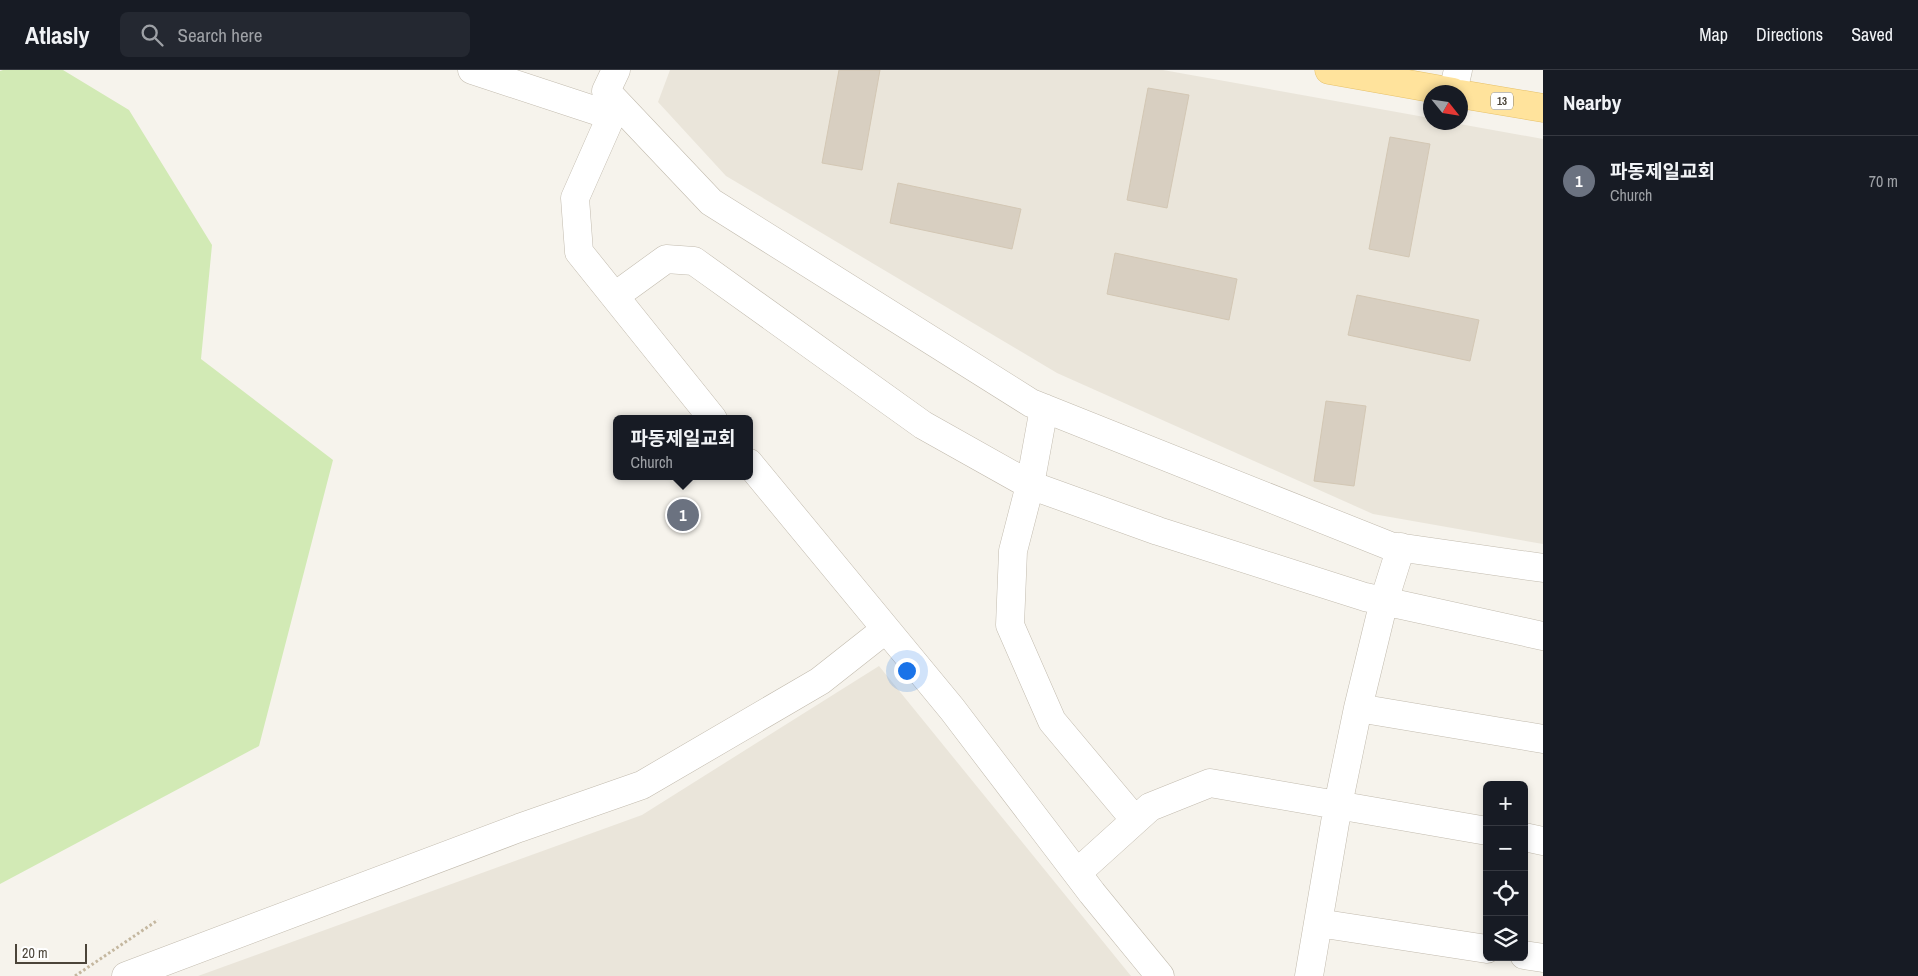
<!DOCTYPE html>
<meta charset="utf-8">
<style>
:root{--surface:#171b24;--page:#242831;--text:#f1f3f6;--muted:#9ea1a6;--line:#363941;--accent:#0f766e}
body{margin:0;font-family:"Archivo Narrow","Noto Sans KR",sans-serif;background:var(--page);color:var(--text)}
.controls{position:absolute;right:15px;bottom:15px;display:grid;overflow:hidden;border-radius:8px;box-shadow:0 2px 8px #0003}
.controls button{width:45px;height:45px;display:grid;place-items:center;padding:0;border:0;border-bottom:1px solid var(--line);background:var(--surface);color:var(--text);font:25px sans-serif}
.compass{position:absolute;left:1423px;top:15px;width:45px;height:45px;border-radius:50%;background:var(--surface);box-shadow:0 2px 8px #0003;rotate:120deg}
.scale{position:absolute;left:15px;bottom:12px;width:72px;box-sizing:border-box;padding-left:5px;border:2px solid #4b4439;border-top:0;font-size:14px;line-height:18px;white-space:nowrap;color:#4b4439;-webkit-text-stroke:4px #fff;paint-order:stroke}
.you{position:absolute;left:906px;top:600px;width:18px;height:18px;margin:-12px;border:4px solid #fff;border-radius:50%;background:#1a73e8;box-shadow:0 0 0 8px #1a73e833}
.badge{display:grid;place-items:center;width:32px;height:32px;border-radius:50%;background:var(--accent);color:#fff;font-size:16px;font-weight:700}
.pin{position:absolute;translate:-50% -50%;border:2px solid #fff;box-shadow:0 1px 5px #0006}
.popup{position:absolute;left:613px;top:345px;width:140px;height:65px;box-sizing:border-box;display:grid;place-content:center;border-radius:8px;background:var(--surface);filter:drop-shadow(0 1px 4px #0005);font-size:16px;white-space:nowrap;color:var(--muted)}
.popup b{font-size:19px;color:var(--text)}
.popup::after{content:'';position:absolute;left:50%;top:100%;margin-left:-10px;border:10px solid transparent;border-top-color:var(--surface)}
.list{margin:0;padding:0;list-style:none}
h2{display:flex;justify-content:space-between;align-items:center;height:65px;margin:0;padding:0 20px;font-size:21px}
h2 small{font-size:16px;font-weight:400;color:var(--muted)}
.list li{display:grid;grid-template-columns:32px 1fr auto;gap:15px;align-items:center;box-sizing:border-box;height:90px;padding:0 20px;border-top:1px solid var(--line)}
.list b{display:block;font-size:19px;white-space:nowrap}
.list p{margin:0;font-size:16px;white-space:nowrap;color:var(--muted)}
.list em{font-size:16px;font-style:normal;color:var(--muted)}
.icon{flex:none;width:28px;height:28px;fill:none;stroke:currentColor;stroke-width:2;stroke-linecap:round;stroke-linejoin:round}
.map{position:relative;flex:none;width:1543px;height:906px;overflow:hidden}
header{display:flex;align-items:center;gap:30px;box-sizing:border-box;height:70px;padding:0 25px;background:var(--surface);border-bottom:1px solid var(--line)}
header strong{font-size:24px}
nav{display:flex;gap:28px;margin-inline-start:auto;font-size:18px}
.search{width:350px;height:45px;background:var(--page);display:flex;align-items:center;gap:12px;box-sizing:border-box;padding:0 18px;border-radius:8px;color:var(--muted);font-size:19px}
main{display:flex}
aside{flex:1;background:var(--surface)}
.map>svg:first-child{display:block}
</style>
<header>
<strong>Atlasly</strong>
<div class="search"><svg class="icon" aria-label="search" viewBox="0 0 24 24"><circle cx="10" cy="10" r="6"/><path d="M15 15l6 6"/></svg>Search here</div>
<nav><a>Map</a><a>Directions</a><a>Saved</a></nav>
</header>
<main>
<div class="map">
<svg width="1543" height="906" viewBox="0 0 1543 906">
<rect width="100%" height="100%" fill="#f6f3ec"/>
<path fill="#eae5da" d="M670 0H1163L1430 48V52L1454 53 1543 69V474L1373 444 1057 303 726 106 658 32Z
M879 596 1131 906H198L642 745Z"/>
<path fill="#d2eab5" d="M3 0H63L129 40 212 175 201 289 333 390 259 676 0 814V1Z"/>
<path fill="#d8cfc1" stroke="#d3c7b4" d="M839 0H880L862 100 822 93Z
M1148 18 1189 25 1167 138 1127 130Z
M1390 67 1430 74 1409 187 1369 179Z
M898 113 1021 139 1012 179 890 153Z
M1115 183 1237 209 1229 250 1107 224Z
M1357 225 1479 250 1470 291 1348 265Z
M1326 331 1366 336 1354 416 1314 411Z"/>
<g fill="none" stroke-linecap="round" stroke-linejoin="round">
<g stroke="#c2bbae" stroke-width="29">
<path id="minor" d="M472 0 612 46
M616 0 606 21 711 132 1031 333 1390 476 1543 498
M1453 22 1458 0
M617 33 575 128 579 182 713 349
M615 226 666 189 694 191 923 355 1030 415 1158 461 1365 527 1543 566
M1044 338 1030 415 1013 481 1010 555 1052 651 1135 750
M749 393 952 639 1092 823 1160 906
M1358 638 1384 531 1401 477
M1524 767 1543 771
M1077 803 1150 737 1210 713 1487 761
M1318 853 1487 879
M1524 885 1543 888
M126 906 519 758 642 715 820 611 886 559
M1309 906 1338 735 1358 638 1543 669"/>
</g>
<g stroke="#e6c16a" stroke-width="29">
<path id="major" d="M1329 0 1453 22
M1460 24 1543 38"/>
</g>
<path stroke="#c4b79f" stroke-width="3" stroke-dasharray="2.5 2.5" stroke-linecap="butt" d="M75 906 158 850"/>
<use href="#minor" stroke="#fff" stroke-width="28"/>
<use href="#major" stroke="#ffe39c" stroke-width="28"/>
</g>
<g text-anchor="middle" dominant-baseline="central" stroke-width="4" stroke-linejoin="round" paint-order="stroke">
<rect fill="#fff" stroke="#817c74" stroke-width="1" x="1491" y="22.5" width="22" height="17" rx="4"/>
<g font-size="11" font-weight="bold" fill="#4b4439">
<text x="1502" y="31">13</text>
</g>
</g>
</svg>
<div class="controls">
<button>+</button>
<button>−</button>
<button><svg class="icon" aria-label="locate" viewBox="0 0 24 24"><circle cx="12" cy="12" r="6"/><path d="M12 2v4M12 18v4M2 12h4M18 12h4"/></svg></button>
<button><svg class="icon" aria-label="layers" viewBox="0 0 24 24"><path d="M12 4l9 5-9 5-9-5zM3 14l9 5 9-5"/></svg></button>
</div>
<svg class="compass" viewBox="-18 -18 36 36"><path d="M0-13l5 13h-10z" fill="#e53935"/><path d="M0 13l5-13h-10z" fill="#9ea1a6"/></svg>
<div class="scale">20 m</div>
<div class="you"></div>
<div class="pin badge" style="left:683px;top:445px;background:#6b7280">1</div>
<div class="popup"><b>파동제일교회</b>Church</div>
</div>
<aside>
<h2>Nearby<small></small></h2>
<ul class="list">
<li><span class="badge" style="background:#6b7280">1</span><div><b>파동제일교회</b><p>Church</p></div><em>70 m</em></li>
</ul>
</aside>
</main>
